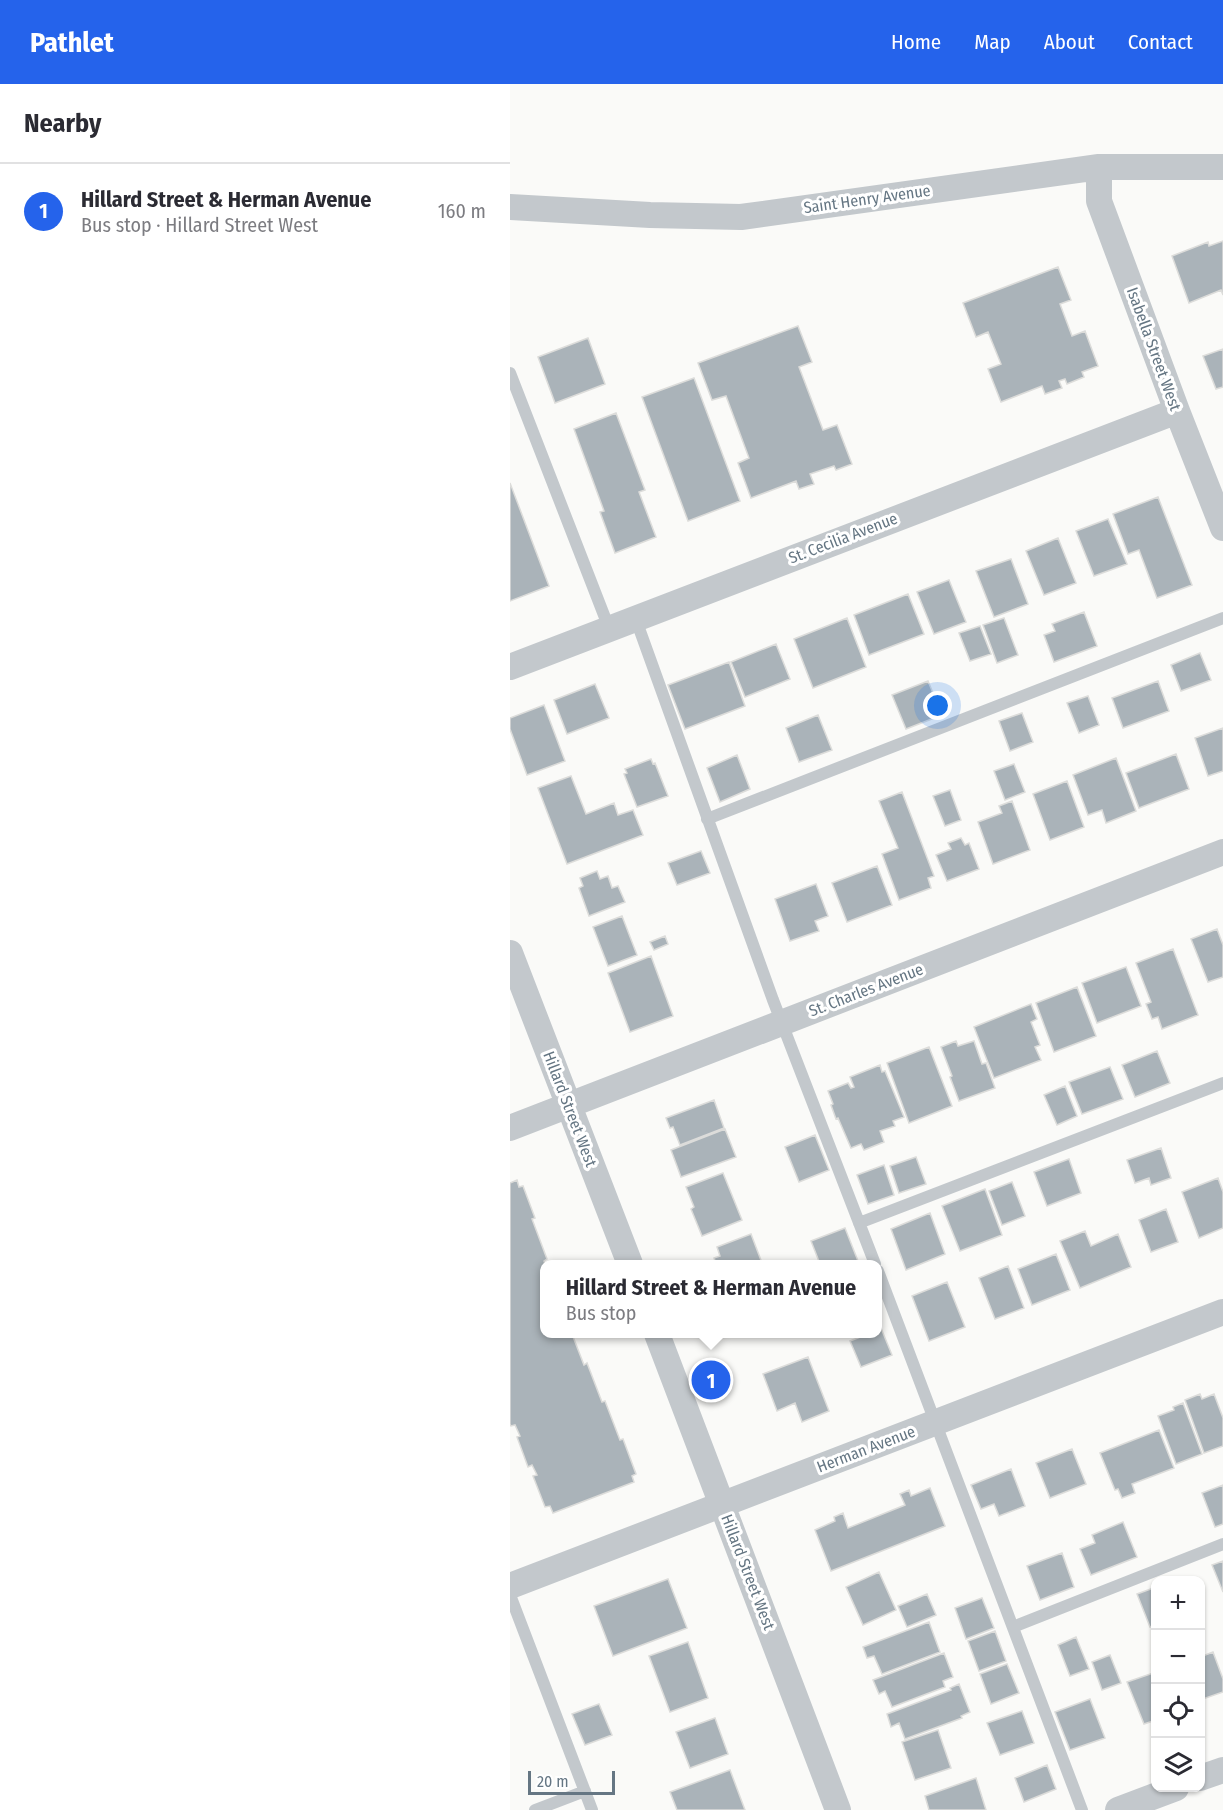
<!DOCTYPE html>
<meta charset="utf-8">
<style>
:root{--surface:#fff;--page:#f7f7f7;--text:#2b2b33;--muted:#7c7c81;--line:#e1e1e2;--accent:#2563eb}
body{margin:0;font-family:"Fira Sans Condensed",sans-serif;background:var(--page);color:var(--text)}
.controls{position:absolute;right:18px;bottom:18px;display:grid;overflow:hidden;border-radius:12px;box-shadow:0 2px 4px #0004}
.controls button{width:54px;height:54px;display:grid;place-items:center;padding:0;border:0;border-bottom:2px solid var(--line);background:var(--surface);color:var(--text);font:30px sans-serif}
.scale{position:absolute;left:18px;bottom:15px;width:87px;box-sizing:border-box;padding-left:6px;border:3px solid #657683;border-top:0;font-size:16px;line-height:21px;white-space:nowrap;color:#657683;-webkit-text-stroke:4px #fff;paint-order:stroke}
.you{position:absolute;left:428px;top:622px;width:21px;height:21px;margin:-15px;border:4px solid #fff;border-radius:50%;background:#1a73e8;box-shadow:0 0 0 9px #1a73e833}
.badge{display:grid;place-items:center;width:39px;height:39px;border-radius:50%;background:var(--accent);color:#fff;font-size:20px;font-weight:700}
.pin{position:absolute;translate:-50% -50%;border:3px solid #fff;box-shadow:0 2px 6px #0006}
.popup{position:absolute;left:30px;top:1176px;width:342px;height:78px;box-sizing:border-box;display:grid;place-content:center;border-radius:12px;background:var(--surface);filter:drop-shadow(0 2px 4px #0005);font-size:20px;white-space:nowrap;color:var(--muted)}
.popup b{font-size:22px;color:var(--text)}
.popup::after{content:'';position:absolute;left:50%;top:100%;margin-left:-12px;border:12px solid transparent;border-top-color:var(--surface)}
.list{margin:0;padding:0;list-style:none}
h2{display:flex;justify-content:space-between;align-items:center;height:78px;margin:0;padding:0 24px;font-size:26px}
h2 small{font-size:20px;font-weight:400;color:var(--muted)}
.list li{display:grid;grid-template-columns:39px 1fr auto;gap:18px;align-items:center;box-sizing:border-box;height:96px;padding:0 24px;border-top:2px solid var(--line)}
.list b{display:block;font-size:22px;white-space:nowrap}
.list p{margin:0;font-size:20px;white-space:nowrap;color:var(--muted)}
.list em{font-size:20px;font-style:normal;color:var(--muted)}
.icon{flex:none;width:33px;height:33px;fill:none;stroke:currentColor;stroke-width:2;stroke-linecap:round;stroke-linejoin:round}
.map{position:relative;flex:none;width:713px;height:1726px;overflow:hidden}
header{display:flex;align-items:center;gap:36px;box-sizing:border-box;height:84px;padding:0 30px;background:var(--accent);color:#fff}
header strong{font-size:28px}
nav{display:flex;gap:33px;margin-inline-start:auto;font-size:21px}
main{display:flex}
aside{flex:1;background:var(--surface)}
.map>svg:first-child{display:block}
</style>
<header>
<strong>Pathlet</strong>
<nav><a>Home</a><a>Map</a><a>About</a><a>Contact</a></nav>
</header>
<main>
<aside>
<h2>Nearby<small></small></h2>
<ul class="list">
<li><span class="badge">1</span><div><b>Hillard Street &amp; Herman Avenue</b><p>Bus stop · Hillard Street West</p></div><em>160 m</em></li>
</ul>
</aside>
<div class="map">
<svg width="713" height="1726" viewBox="0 0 713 1726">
<rect width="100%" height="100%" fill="#fafaf8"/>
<path fill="#aab3b9" stroke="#dcdcda" stroke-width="1.5" d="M713 157V211L711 206 679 219 662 172 698 158 699 162Z
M548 183 561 216 550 220 562 252 575 247 588 282 572 288 574 293 557 300 555 295 549 297 552 304 535 310 532 302 491 318 478 285 491 280 478 248 466 253 453 219Z
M288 242 302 278 289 283 313 346 327 341 342 380 326 386 324 382 300 390 304 400 289 405 286 397 241 414 228 379 239 374 216 312 202 316 188 279Z
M78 254 95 300 45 319 28 273Z
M713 265V303L706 305 693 272Z
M184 294 230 417 178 437 132 313Z
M106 329 135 406 129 408 146 453 105 469 90 428 94 427 64 345Z
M0 399 39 502 0 517Z
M648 413 682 501 647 514 629 466 618 470 603 430Z
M598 435 617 480 584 492 566 447Z
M548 454 566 499 534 511 516 467Z
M501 475 518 520 484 533 466 487Z
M439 496 456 538 424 550 407 508Z
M398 510 414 550 359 571 344 531Z
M574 528 587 562 544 578 534 551 545 547 542 540Z
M337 534 356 583 303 604 284 555Z
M494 534 508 571 487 579 473 541Z
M470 542 481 570 460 577 449 549Z
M266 560 280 595 235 613 221 578Z
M690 569 701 596 671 607 661 581Z
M219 578 235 622 175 645 158 601Z
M418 597 432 631 396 645 382 611Z
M648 597 659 627 613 644 602 614Z
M85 600 99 634 57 650 44 616Z
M578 612 589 641 569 649 557 619Z
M34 621 55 677 17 691 0 645V634Z
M512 629 523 658 500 667 489 637Z
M308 631 322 666 289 678 276 644Z
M713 644V687L698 692 685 654Z
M666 670 679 705 629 724 616 689Z
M227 671 240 705 210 718 197 684Z
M606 674 626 727 596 739 592 726 578 731 563 691Z
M141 675 143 680 145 679 158 712 127 723 114 690 117 689 115 685Z
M504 680 515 708 495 716 484 687Z
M61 692 76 730 104 719 108 731 123 726 133 751 57 780 28 704Z
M557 697 574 743 540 756 523 710Z
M440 706 451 736 435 742 423 712Z
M392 708 424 792 418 794 421 804 389 816 372 770 388 764 369 717Z
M502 717 520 766 483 780 468 738 492 729 489 722Z
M451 754 455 761 459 759 469 785 437 797 426 771 441 765 438 759Z
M191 767 200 789 167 801 158 779Z
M367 782 382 821 337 838 322 799Z
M87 787 90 795 98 792 102 804 108 802 115 818 79 832 69 804 73 802 70 794Z
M306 800 318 832 305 837 309 847 280 857 265 815Z
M112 832 127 871 98 882 83 843Z
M707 845 713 861V893L698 898 681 855Z
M155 852 158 860 144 866 140 858Z
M663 865 688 931 652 945 648 933 642 935 636 920 641 918 626 879Z
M141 872 163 932 120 948 98 889Z
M616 883 631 922 587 939 572 899Z
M567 903 586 952 544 968 526 919Z
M521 920 527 935 521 938 530 961 525 963 531 976 484 994 464 943Z
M446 957 448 962 464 957 472 980 476 979 485 1004 449 1017 440 993 442 992 431 963Z
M419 963 442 1022 399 1039 377 979Z
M647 967 660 999 625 1013 612 981Z
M370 981 372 988 375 987 394 1033 383 1037 385 1042 370 1047 374 1058 354 1066 351 1060 341 1064 328 1034 326 1035 321 1021 323 1020 318 1007 338 999 341 1004 344 1003 340 993Z
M600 983 613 1015 572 1030 559 998Z
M555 1002 567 1032 547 1041 534 1011Z
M204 1016 214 1044 170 1061 163 1043 160 1044 156 1034Z
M215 1045 226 1073 171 1093 161 1066Z
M305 1051 319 1086 289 1098 275 1063Z
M651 1064 661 1094 641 1101 639 1094 625 1099 617 1076Z
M406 1073 416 1100 389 1109 380 1082Z
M559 1075 571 1109 537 1122 524 1088Z
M374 1081 384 1111 358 1120 347 1091Z
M213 1089 232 1136 192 1152 181 1125 184 1123 176 1103Z
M708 1094 713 1108V1144L689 1154 672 1108Z
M7 1096 9 1103 13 1102 25 1134 22 1135 37 1175 34 1177 35 1180 34 1250H62L74 1281 77 1279 92 1318 95 1317 110 1356 113 1355 126 1390 122 1392 124 1398 43 1429 40 1422 35 1423 23 1392 27 1391 22 1381 18 1383 7 1353 10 1352 5 1341 1 1342 0 1340V1099Z
M502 1098 515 1132 492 1141 479 1107Z
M475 1105 492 1151 450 1167 432 1122Z
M656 1125 668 1158 641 1168 629 1136Z
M420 1129 435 1170 396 1186 381 1145Z
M335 1144 348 1177 338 1180H310L301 1157Z
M575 1147 581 1162 608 1150 621 1183 570 1204 550 1157Z
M241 1150 252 1179 250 1180H206L204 1174 210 1172 207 1163Z
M546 1170 560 1206 522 1221 508 1185Z
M498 1182 514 1224 485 1235 469 1194Z
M437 1198 455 1243 419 1257 402 1212Z
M371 1244 382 1271 351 1283 340 1257 358 1250H368V1246Z
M298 1273 319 1327 292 1338 285 1319 267 1327 253 1290Z
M690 1310 692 1315 704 1310 713 1334V1362L694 1369 675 1316Z
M673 1319 692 1370 666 1380 648 1332 664 1326 663 1323Z
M649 1346 664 1384 622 1400 625 1409 612 1414 608 1405 605 1406 590 1369Z
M562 1365 576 1400 540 1414 526 1379Z
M501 1385 515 1422 489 1432 484 1420 471 1425 461 1401Z
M713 1401V1440L705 1443 692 1409Z
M420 1404 435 1442 321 1487 305 1446 325 1437 324 1433 333 1429 338 1444 395 1421 390 1410 399 1406 401 1412Z
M613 1438 627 1473 581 1491 570 1465 585 1459 582 1451Z
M552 1469 564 1503 530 1516 517 1482Z
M713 1477V1508L702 1481Z
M369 1488 386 1526 353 1541 336 1503Z
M158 1495 177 1544 103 1572 84 1522Z
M646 1503V1541L640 1543 627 1510Z
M417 1510 426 1531 397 1543 388 1522Z
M472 1514 484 1544 456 1555 445 1524Z
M419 1538 430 1568 372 1590 364 1572 357 1574 353 1563Z
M485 1547 496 1577 469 1587 458 1557Z
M566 1553 579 1585 560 1592 548 1561Z
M178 1558 198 1614 160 1628 139 1572Z
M703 1568 713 1595V1608L690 1616V1573Z
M434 1569 443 1593 433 1597 435 1603 382 1623 375 1607 369 1610 363 1596Z
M600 1571 611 1599 592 1606 582 1578Z
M497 1580 509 1609 481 1620 470 1590Z
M646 1588V1636L634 1640 617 1598Z
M449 1600 460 1628 451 1632 452 1634 395 1655 389 1639 381 1643 377 1630 441 1606 440 1604Z
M580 1615 595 1654 560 1666 545 1628Z
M89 1620 102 1651 75 1661 62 1630Z
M512 1627 524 1659 490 1671 477 1639Z
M205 1634 218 1670 180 1684 166 1648Z
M428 1646 441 1684 405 1696 392 1658Z
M537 1681 546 1705 514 1718 505 1694Z
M220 1686 235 1726H167L160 1708Z
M466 1694 476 1726H419L415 1712Z"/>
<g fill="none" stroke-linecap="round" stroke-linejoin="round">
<path stroke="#c3c8cc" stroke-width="12" d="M0 289 99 544
M125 533 263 916 365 1180
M197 735 713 534
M349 1139 713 999
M368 1187 572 1726
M0 1511 82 1726
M503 1543 713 1460
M25 1726 75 1707"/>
<path stroke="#c3c8cc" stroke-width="26" d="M589 83V117L667 327 713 444
M0 123 140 131 231 133 589 83H713
M0 583 667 327
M0 869 120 1180
M0 1044 713 768
M147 1250 328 1726
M0 1502C238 1412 475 1319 713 1228
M690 1694 713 1686
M608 1726 666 1704"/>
</g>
<g text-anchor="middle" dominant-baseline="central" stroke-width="6" stroke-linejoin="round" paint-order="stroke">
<g font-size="16" fill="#657683" stroke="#fff">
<text transform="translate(357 115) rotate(-8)">Saint Henry Avenue</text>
<text transform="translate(644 265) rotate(70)">Isabella Street West</text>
<text transform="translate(333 454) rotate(-21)">St. Cecilia Avenue</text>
<text transform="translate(356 906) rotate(-21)">St. Charles Avenue</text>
<text transform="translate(60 1025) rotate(69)">Hillard Street West</text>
<text transform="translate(356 1365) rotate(-21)">Herman Avenue</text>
<text transform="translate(238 1488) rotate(69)">Hillard Street West</text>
</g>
</g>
</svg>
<div class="controls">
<button>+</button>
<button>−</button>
<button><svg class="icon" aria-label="locate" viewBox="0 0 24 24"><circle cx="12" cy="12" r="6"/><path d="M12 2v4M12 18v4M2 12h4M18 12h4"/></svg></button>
<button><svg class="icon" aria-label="layers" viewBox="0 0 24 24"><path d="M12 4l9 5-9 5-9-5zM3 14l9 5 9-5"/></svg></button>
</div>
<div class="scale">20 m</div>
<div class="you"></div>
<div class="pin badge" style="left:201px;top:1296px">1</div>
<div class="popup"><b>Hillard Street &amp; Herman Avenue</b>Bus stop</div>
</div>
</main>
